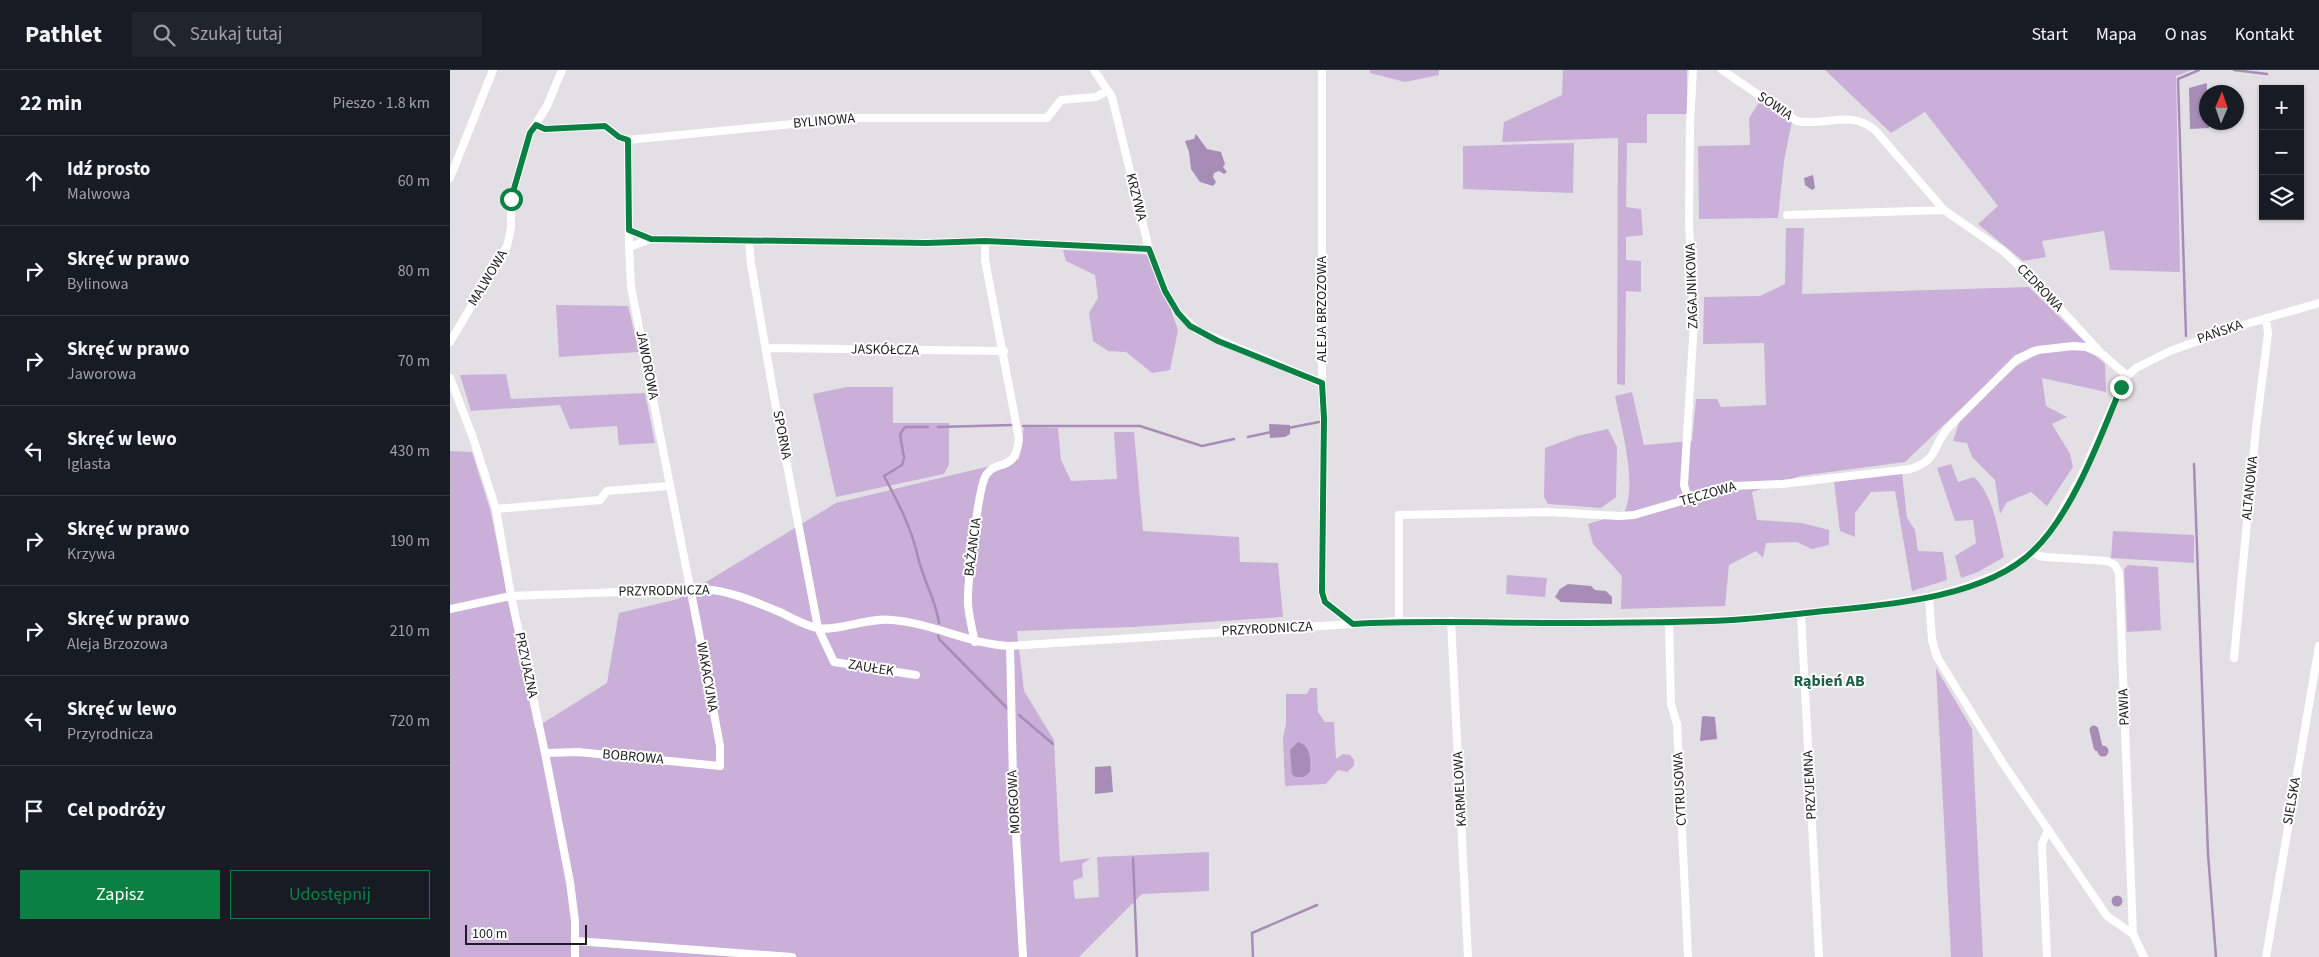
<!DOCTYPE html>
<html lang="pl">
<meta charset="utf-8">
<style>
:root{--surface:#171b24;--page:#20242c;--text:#f1f3f6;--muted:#9ea1a6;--line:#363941;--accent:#0b8043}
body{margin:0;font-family:"Source Sans 3",sans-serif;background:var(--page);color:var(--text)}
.controls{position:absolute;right:15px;top:15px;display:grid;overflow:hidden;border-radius:0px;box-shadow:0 1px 4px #0004}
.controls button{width:45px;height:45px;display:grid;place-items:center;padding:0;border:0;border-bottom:1px solid var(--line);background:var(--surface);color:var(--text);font:25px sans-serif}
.compass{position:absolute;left:1749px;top:15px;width:45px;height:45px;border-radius:50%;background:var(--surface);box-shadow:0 1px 4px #0004;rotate:2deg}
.scale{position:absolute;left:15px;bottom:12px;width:122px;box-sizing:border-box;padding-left:5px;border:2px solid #1d1c1e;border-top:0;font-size:14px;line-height:18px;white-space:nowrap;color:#1d1c1e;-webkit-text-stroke:4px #fff;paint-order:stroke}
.stop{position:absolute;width:15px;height:15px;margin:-11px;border:4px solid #0b8043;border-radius:50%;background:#fff}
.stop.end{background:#0b8043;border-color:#fff;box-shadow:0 1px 5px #0008}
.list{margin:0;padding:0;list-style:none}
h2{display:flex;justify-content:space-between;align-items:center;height:65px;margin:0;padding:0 20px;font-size:21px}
h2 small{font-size:16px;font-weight:400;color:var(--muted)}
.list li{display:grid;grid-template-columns:32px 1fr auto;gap:15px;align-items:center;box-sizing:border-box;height:90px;padding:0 20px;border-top:1px solid var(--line)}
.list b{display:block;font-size:19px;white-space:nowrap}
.list p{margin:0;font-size:16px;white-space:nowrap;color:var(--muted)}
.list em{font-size:16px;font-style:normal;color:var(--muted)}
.actions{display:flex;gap:10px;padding:15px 20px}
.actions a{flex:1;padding:11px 0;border:1px solid var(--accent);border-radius:0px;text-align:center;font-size:18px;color:var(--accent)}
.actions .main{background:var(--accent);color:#fff}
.icon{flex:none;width:28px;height:28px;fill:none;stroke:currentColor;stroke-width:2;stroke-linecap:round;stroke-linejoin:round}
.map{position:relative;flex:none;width:1869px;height:887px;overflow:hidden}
header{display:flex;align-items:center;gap:30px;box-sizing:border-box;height:70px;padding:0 25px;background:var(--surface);border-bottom:1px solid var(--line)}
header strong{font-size:24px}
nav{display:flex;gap:28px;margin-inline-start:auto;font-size:18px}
.search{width:350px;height:45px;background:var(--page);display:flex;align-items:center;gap:12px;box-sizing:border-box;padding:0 18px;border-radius:0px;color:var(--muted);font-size:19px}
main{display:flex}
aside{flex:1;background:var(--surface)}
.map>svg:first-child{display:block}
</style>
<header>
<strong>Pathlet</strong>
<div class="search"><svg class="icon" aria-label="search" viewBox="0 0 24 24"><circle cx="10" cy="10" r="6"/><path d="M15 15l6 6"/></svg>Szukaj tutaj</div>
<nav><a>Start</a><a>Mapa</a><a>O nas</a><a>Kontakt</a></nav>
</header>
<main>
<aside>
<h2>22 min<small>Pieszo · 1.8 km</small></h2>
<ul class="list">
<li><svg class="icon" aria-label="ahead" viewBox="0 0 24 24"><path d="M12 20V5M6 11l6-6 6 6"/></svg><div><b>Idź prosto</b><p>Malwowa</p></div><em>60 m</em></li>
<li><svg class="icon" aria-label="right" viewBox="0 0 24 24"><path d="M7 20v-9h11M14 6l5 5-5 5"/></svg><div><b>Skręć w prawo</b><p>Bylinowa</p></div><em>80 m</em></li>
<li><svg class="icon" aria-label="right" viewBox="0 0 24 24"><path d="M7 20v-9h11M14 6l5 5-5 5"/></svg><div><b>Skręć w prawo</b><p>Jaworowa</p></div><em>70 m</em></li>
<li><svg class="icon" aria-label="left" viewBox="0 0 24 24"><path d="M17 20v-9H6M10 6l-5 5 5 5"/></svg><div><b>Skręć w lewo</b><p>Iglasta</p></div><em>430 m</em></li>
<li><svg class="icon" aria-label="right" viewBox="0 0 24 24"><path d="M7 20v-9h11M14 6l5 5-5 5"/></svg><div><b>Skręć w prawo</b><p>Krzywa</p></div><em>190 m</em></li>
<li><svg class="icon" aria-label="right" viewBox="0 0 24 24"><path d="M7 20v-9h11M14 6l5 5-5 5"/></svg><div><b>Skręć w prawo</b><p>Aleja Brzozowa</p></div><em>210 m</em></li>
<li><svg class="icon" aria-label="left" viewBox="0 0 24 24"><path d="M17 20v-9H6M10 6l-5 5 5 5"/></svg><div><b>Skręć w lewo</b><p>Przyrodnicza</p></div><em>720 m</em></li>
<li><svg class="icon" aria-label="arrive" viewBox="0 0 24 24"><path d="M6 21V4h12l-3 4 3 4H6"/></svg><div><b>Cel podróży</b></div></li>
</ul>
<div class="actions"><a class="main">Zapisz</a><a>Udostępnij</a></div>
</aside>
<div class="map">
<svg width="1869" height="887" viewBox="0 0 1869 887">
<rect width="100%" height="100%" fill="#e3e0e5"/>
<path fill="#caafd9" d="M920 0H989V5L955 12 920 3Z
M1113 0H1237V44H1197V73H1177L1176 137 1191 139 1193 165 1176 167V190L1191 191V222L1176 221 1175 315 1167 314 1168 68 1052 72 1054 52 1112 25Z
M1375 0H1742L1726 6 1730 202 1660 200 1654 161 1592 171 1596 187 1573 191 1528 154 1548 136 1475 42 1441 63Z
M1310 31 1342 51 1334 91 1328 148 1249 149 1248 76 1300 75 1299 48Z
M1124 73 1123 123 1013 119V76Z
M1336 158H1354L1352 224 1579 217 1636 273 1582 277 1567 285 1455 392 1350 406 1302 422 1307 450 1352 453 1379 460V475L1362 479 1347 472 1316 473 1313 488 1306 481 1279 495 1275 536 1171 539 1172 506 1143 474 1138 454 1174 443C1188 415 1171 356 1165 326L1182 322 1194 375 1242 371 1246 329H1267L1271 337 1316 335 1314 273 1253 274 1254 227 1310 226 1335 214Z
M613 180 702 185 728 260 720 300 702 303 676 282 658 281 643 271 639 243 648 228 645 205 616 191Z
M106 235 178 236 189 282 109 287Z
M1597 278C1625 279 1633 273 1655 294L1656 322 1592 308 1596 336 1617 347 1602 354 1620 384 1623 397 1597 436 1581 422 1557 432 1550 444 1545 410 1522 387 1517 373 1503 371 1510 350 1565 297Z
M56 304 61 329 195 323 205 373 169 375 167 356 120 359 110 335 21 341 10 305Z
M397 317H443V353H499V395L494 404 386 427 363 324Z
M574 357 608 358 611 390 621 411 667 409 664 362H684L693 461 789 467 790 492 828 493 833 547 682 557 567 561 574 621 604 670 610 792 641 788 632 794 633 807 623 811 625 829 649 827 647 787 759 782V821L692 824 629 887H0V381L22 382 40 439 85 658 157 613 169 543 228 529 386 433 569 389Z
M1158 359 1167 377 1166 427 1151 438 1098 434 1094 427 1095 378 1127 366Z
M1501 394 1508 412 1524 407C1544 426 1548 461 1554 487L1528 502 1511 508 1505 486 1526 473 1523 450 1505 451 1487 398Z
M1452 402 1457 448 1465 460 1468 481 1493 482 1497 510 1462 521 1445 421 1421 422 1405 443V467L1390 461 1384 411Z
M1663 461 1744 465V493L1661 488Z
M1678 495 1708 497 1711 560 1677 562 1674 499Z
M1057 505 1097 508 1095 527 1056 524Z
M1486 598 1522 659 1533 887H1501Z
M860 618H867L868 642 875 652H884L886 689 893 684 900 685 904 690V696L897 702 888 700 876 714 835 716 833 668 836 654V624H857Z"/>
<path fill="#a78cb6" d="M1757 13 1756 52 1759 53V58L1740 59 1739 18Z
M746 64 757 79 771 82 775 94 773 97 777 102 774 104 769 101 764 103 763 107 766 112 763 116 750 112 741 99 739 82 735 71 744 69Z
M1363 105 1365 118 1362 120 1355 115 1354 108Z
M819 354 840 355V364L835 367 820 368Z
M1118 514 1141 516 1145 520 1156 521 1162 527V534L1111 532 1105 527 1110 519Z
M1254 646 1265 647 1267 669 1250 671 1252 647Z
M848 672C861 676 861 689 860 702L854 707H845L842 704 840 680Z
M1647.5 681a5.5 5.5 0 1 1 11 0a5.5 5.5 0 1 1-11 0Z
M661 696 663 722 645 724V697Z
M1661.5 831a5.5 5.5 0 1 1 11 0a5.5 5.5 0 1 1-11 0Z"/>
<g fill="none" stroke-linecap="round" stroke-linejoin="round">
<path stroke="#a78cb6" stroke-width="2.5" d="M1784 0 1817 4
M1736 266 1728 9 1749 0
M573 356H690L752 376 784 369
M478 357H455L450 364 454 388 452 395 434 406C449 434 461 457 468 487 473 510 486 530 489 553
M488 357 562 355
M838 358 869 352
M798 367 821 362
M1744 394 1758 784 1766 887
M488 565 489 569 558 639
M569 645 603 674
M683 788 687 887
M803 887 802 863 867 835"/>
<path stroke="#a78cb6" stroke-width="9" d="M1644 660 1648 677"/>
<path stroke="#fff" stroke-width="8" d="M644 0 662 27 699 179 715 221 728 243 748 261 872 313
M872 0V313L874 348 872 522 875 532 903 554
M1272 0 1347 51C1376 57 1399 39 1425 60L1494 140 1553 181 1581 207 1651 283 1677 306
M86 55 95 59 155 56 169 67 178 70 404 48H597L611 30 646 27 657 21
M0 108 43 0
M1337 145 1494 140
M179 160 201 169 477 173 535 171 699 179
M299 171 301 194 323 321 368 558 384 592 466 605
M179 177 201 169
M0 272 57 176 61 158V129L80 63 97 36 112 0
M317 278 554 281
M0 308 22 365 46 439 61 526 95 683 120 812 125 851V887
M1242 429 1236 422 1234 415 1244 252 1239 153 1240 52 1243 0
M46 439 150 430 157 421 219 416
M1584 481 1589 486 1596 487 1657 491 1665 495 1669 503 1683 864 1694 887
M1479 527 1482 570 1487 587 1552 692 1657 846 1683 864
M0 539 61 526 253 519C281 521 306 532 332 543 343 549 355 555 367 558 387 562 418 547 442 550 483 553 518 574 560 576L949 551 1110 553 1283 550 1415 537 1479 527 1515 517 1548 504 1584 481 1603 457 1631 407 1671 317 1677 306 1686 298 1720 281 1796 254 1869 233
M1351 543 1369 887
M949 551V445L1098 442 1169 446 1184 445 1283 416 1332 414 1460 399C1489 390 1481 378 1498 358L1567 289 1588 280 1623 276 1636 277 1651 283
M1001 551 1018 887
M1219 551 1221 634 1227 654 1238 887
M525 572C522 559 519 547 518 534 517 516 528 418 536 405 547 388 565 404 569 369L535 190V171
M560 576 563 710 573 887
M1784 588 1806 358 1818 264 1816 248
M95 683 128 682 270 696V676L249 563 181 217 179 177 178 70
M126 871 342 887
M1597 887 1592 774 1598 760
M1816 887 1869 576"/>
</g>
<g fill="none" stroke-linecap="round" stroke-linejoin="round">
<path stroke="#0b8043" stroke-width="6" d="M61 129 80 63 86 55 95 59 155 56 169 67 178 70 179 160 201 169 477 173 535 171 699 179 715 221 728 243 740 256 768 271 872 313 874 348 872 522 875 532 903 554C973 550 1041 553 1111 553 1168 553 1226 553 1283 550 1314 548 1345 544 1375 541 1438 535 1537 527 1584 480 1622 444 1651 366 1671 317"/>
</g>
<g text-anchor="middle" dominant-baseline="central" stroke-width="4" stroke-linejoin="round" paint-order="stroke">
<g font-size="14" fill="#1d1c1e" stroke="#fff">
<text transform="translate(1325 36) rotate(34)">SOWIA</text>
<text transform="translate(374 51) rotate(-5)">BYLINOWA</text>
<text transform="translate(686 127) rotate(76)">KRZYWA</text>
<text transform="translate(38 208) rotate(-59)">MALWOWA</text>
<text transform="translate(1242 216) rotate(-92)">ZAGAJNIKOWA</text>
<text transform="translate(1590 218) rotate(46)">CEDROWA</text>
<text transform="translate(872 239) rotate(-90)">ALEJA BRZOZOWA</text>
<text transform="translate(1770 262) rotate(-19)">PAŃSKA</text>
<text transform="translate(435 280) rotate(1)">JASKÓŁCZA</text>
<text transform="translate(197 295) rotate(79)">JAWOROWA</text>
<text transform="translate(332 365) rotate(79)">SPORNA</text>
<text transform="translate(1800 418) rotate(-84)">ALTANOWA</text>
<text transform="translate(1258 424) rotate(-16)">TĘCZOWA</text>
<text transform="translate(523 477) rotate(-83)">BAŻANCIA</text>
<text transform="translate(214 521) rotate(-1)">PRZYRODNICZA</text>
<text transform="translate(817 559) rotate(-3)">PRZYRODNICZA</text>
<text transform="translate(76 595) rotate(78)">PRZYJAZNA</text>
<text transform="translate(421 598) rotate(9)">ZAUŁEK</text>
<text transform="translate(257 607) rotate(80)">WAKACYJNA</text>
<text transform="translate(1674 637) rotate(-92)">PAWIA</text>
<text transform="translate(183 687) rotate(5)">BOBROWA</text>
<text transform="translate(1360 715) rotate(-93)">PRZYJEMNA</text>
<text transform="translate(1010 719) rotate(-93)">KARMELOWA</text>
<text transform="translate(1230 719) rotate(-93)">CYTRUSOWA</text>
<text transform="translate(1842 731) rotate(-80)">SIELSKA</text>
<text transform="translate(564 732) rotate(-93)">MORGOWA</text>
</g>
<g font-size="16" font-weight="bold" fill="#1b5f45" stroke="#fff">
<text x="1379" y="611">Rąbień AB</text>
</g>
</g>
</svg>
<div class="controls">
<button>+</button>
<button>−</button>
<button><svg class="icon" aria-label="layers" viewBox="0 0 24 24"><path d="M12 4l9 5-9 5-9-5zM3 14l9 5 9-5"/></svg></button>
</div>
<svg class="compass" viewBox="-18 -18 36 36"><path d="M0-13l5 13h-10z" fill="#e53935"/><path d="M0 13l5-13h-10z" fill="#9ea1a6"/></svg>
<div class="scale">100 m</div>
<div class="stop" style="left:61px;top:129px"></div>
<div class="stop end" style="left:1671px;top:317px"></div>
</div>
</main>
